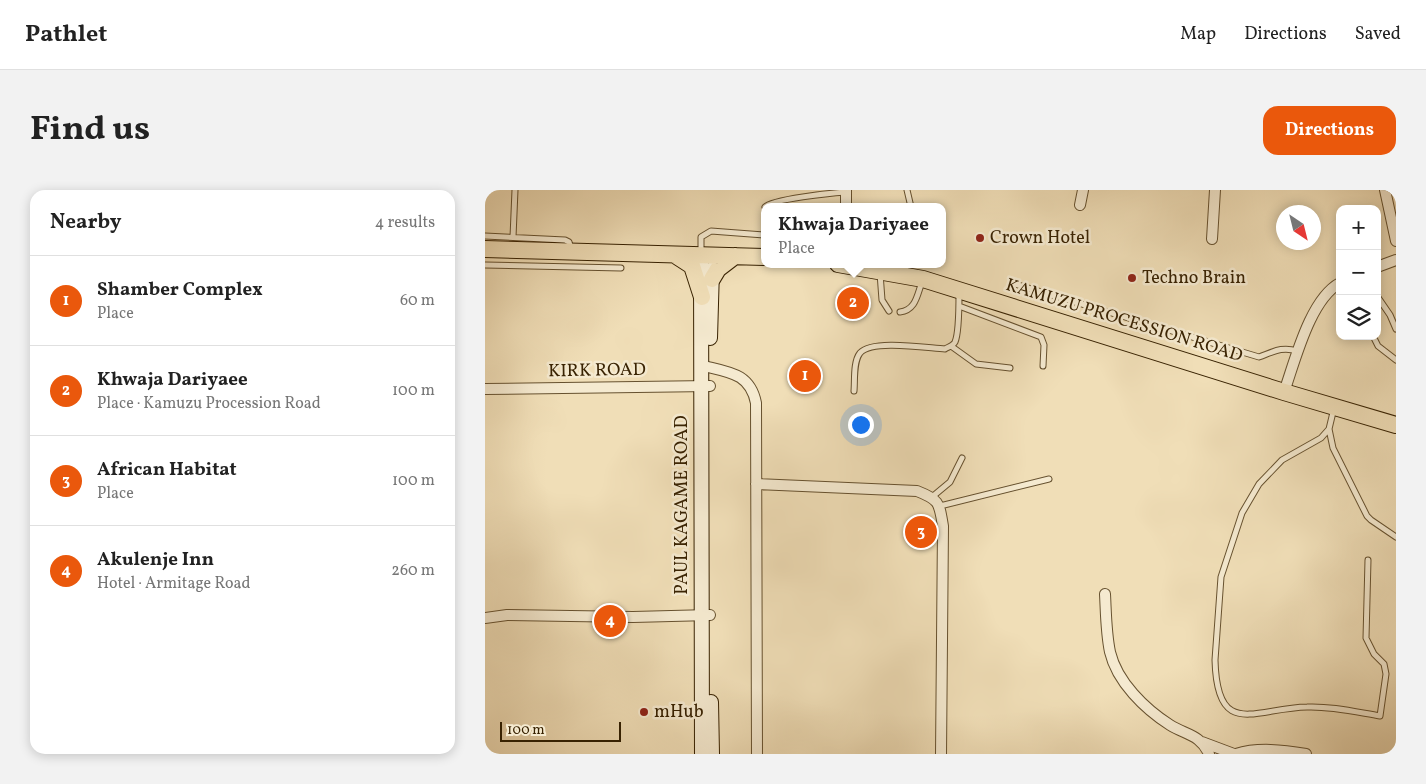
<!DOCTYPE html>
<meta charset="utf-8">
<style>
:root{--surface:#fff;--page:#f2f2f2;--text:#222;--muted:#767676;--line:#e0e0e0;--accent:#ea580c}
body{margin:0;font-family:Vollkorn,serif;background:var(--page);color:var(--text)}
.controls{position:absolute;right:15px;top:15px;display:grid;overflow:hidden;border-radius:10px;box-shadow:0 2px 12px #0003}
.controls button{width:45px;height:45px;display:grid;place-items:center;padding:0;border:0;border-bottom:1px solid var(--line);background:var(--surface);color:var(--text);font:25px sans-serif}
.compass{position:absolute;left:791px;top:15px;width:45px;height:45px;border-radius:50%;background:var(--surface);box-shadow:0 2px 12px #0003;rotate:145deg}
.scale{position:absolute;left:15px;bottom:12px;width:121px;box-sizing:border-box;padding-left:5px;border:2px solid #382202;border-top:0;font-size:14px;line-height:18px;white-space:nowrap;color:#382202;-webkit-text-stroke:4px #f5ead0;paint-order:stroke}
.you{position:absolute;left:375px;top:234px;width:18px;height:18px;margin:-12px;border:4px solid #fff;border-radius:50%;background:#1a73e8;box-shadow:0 0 0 8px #1a73e833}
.badge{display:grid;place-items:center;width:32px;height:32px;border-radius:50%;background:var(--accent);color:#fff;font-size:16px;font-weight:700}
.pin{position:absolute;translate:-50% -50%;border:2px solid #fff;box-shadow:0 1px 5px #0006}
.popup{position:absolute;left:276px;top:13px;width:185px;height:65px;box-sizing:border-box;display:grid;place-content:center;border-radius:10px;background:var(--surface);filter:drop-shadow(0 1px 4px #0005);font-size:16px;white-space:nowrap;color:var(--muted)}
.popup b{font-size:19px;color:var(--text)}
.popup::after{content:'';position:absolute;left:50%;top:100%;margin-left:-10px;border:10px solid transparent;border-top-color:var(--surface)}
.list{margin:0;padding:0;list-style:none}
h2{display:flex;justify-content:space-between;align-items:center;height:65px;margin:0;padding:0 20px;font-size:21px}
h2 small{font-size:16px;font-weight:400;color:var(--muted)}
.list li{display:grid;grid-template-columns:32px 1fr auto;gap:15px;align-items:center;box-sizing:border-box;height:90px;padding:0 20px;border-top:1px solid var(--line)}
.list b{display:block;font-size:19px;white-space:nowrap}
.list p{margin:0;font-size:16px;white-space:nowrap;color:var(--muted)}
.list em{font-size:16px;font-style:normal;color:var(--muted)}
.icon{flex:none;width:28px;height:28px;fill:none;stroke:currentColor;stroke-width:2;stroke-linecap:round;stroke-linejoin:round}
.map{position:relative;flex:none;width:911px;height:564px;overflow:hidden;border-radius:15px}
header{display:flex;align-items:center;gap:30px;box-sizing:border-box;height:70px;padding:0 25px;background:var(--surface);border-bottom:1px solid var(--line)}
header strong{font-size:24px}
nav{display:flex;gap:28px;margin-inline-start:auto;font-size:18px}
.intro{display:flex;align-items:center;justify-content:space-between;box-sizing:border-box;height:120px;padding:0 30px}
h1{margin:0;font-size:35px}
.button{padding:12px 22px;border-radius:15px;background:var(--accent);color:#fff;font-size:18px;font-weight:700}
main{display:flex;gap:30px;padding:0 30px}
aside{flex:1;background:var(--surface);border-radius:15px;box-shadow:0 2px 12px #0003}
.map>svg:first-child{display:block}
</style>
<header>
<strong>Pathlet</strong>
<nav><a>Map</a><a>Directions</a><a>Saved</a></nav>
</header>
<div class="intro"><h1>Find us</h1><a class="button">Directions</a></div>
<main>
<aside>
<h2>Nearby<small>4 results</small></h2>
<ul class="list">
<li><span class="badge">1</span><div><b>Shamber Complex</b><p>Place</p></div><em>60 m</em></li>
<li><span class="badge">2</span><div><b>Khwaja Dariyaee</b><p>Place · Kamuzu Procession Road</p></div><em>100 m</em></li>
<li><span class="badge">3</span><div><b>African Habitat</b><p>Place</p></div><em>100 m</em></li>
<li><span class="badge">4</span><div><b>Akulenje Inn</b><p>Hotel · Armitage Road</p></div><em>260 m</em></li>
</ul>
</aside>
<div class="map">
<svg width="911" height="564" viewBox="0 0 911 564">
<rect width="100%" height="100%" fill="#f0deb7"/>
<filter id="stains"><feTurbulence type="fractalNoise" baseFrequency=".004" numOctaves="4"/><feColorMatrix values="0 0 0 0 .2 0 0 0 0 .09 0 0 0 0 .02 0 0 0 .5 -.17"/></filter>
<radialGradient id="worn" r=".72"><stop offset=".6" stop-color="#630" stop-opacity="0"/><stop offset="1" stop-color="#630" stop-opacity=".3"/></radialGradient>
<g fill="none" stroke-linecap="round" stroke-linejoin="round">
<g stroke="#66512f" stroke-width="7">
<path id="service" d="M422 0 426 17
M280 17C287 9 347 3 361 2
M0 46 80 50 84 52 86 59
M28 47 30 0
M216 63V47L226 41 279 45
M0 75 136 78
M395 83 397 110 404 121
M530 94 774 167C788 162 797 156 812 161
M892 106 905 125 911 139
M474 116 556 147 559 155 558 176
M415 122C431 120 432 105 437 92
M888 146 893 156 911 170
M466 156 491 174 525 178
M369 201C370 190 368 172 375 163 387 149 442 158 460 159 463 157 468 156 470 152 474 143 474 114 474 103
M849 218 844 239 848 258 882 326 886 330 911 347
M844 239 836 248 797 270 774 294 757 323 736 387 730 470C732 550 770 518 822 517 846 516 871 522 895 526L901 484 899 474 889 464 881 448 883 370
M447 307 465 292 477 268
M455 316 564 289"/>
</g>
<g stroke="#66512f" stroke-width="12">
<path id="minor" d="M361 0V17
M900 0 911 51
M595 15 598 0
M727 49 730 0
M892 77 911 70
M215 175C242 182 265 182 271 213L272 564
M0 199 225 196
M799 202C810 171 825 109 855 93
M271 294 432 301C455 310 454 313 458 336L456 564
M620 404C621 423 621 443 625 462 632 492 660 519 685 535 701 545 715 544 724 564
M0 428 22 425 148 427 225 425
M717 552 749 564
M751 564C773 557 798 560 821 564"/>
</g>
<g stroke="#382202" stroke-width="16">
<path id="secondary" d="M216 66 217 564
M225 148 227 79
M226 512 227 564"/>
</g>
<g stroke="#382202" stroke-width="18">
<path id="trunk" d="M0 59 279 67
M190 65 207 76 217 107
M353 74 438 89 799 202 911 235
M227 89 233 79 250 66"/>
</g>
<use href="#service" stroke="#f5ead0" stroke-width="5"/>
<use href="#minor" stroke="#f5ead0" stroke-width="10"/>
<use href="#secondary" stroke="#f5ead0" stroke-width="14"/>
<use href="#trunk" stroke="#f0deb7" stroke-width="16"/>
</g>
<g fill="#8f2418" stroke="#f5ead0" stroke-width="2">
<circle cx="495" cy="48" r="5"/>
<circle cx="647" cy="88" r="5"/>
<circle cx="159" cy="522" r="5"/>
</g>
<g text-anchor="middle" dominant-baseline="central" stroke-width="5" stroke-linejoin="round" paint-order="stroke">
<g font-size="18" fill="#382202" stroke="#f5ead0" text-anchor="start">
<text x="505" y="48">Crown Hotel</text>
<text x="657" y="88">Techno Brain</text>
<text x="169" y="522">mHub</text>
</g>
<g font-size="18" fill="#382202" stroke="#f5ead0">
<text transform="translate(639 131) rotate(17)">KAMUZU PROCESSION ROAD</text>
<text transform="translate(112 181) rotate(-1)">KIRK ROAD</text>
<text transform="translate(197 315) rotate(-90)">PAUL KAGAME ROAD</text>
</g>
</g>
<rect width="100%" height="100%" filter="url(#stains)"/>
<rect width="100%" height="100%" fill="url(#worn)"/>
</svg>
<div class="controls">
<button>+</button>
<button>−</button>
<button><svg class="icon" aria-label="layers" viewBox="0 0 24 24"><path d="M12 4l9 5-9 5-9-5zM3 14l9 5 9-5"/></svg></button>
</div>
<svg class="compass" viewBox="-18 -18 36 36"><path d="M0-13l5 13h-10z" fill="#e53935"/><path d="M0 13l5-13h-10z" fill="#767676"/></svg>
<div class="scale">100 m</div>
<div class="you"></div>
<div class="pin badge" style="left:320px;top:186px">1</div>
<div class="pin badge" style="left:368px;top:113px">2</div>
<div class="popup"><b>Khwaja Dariyaee</b>Place</div>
<div class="pin badge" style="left:436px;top:342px">3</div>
<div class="pin badge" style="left:125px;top:431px">4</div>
</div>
</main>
